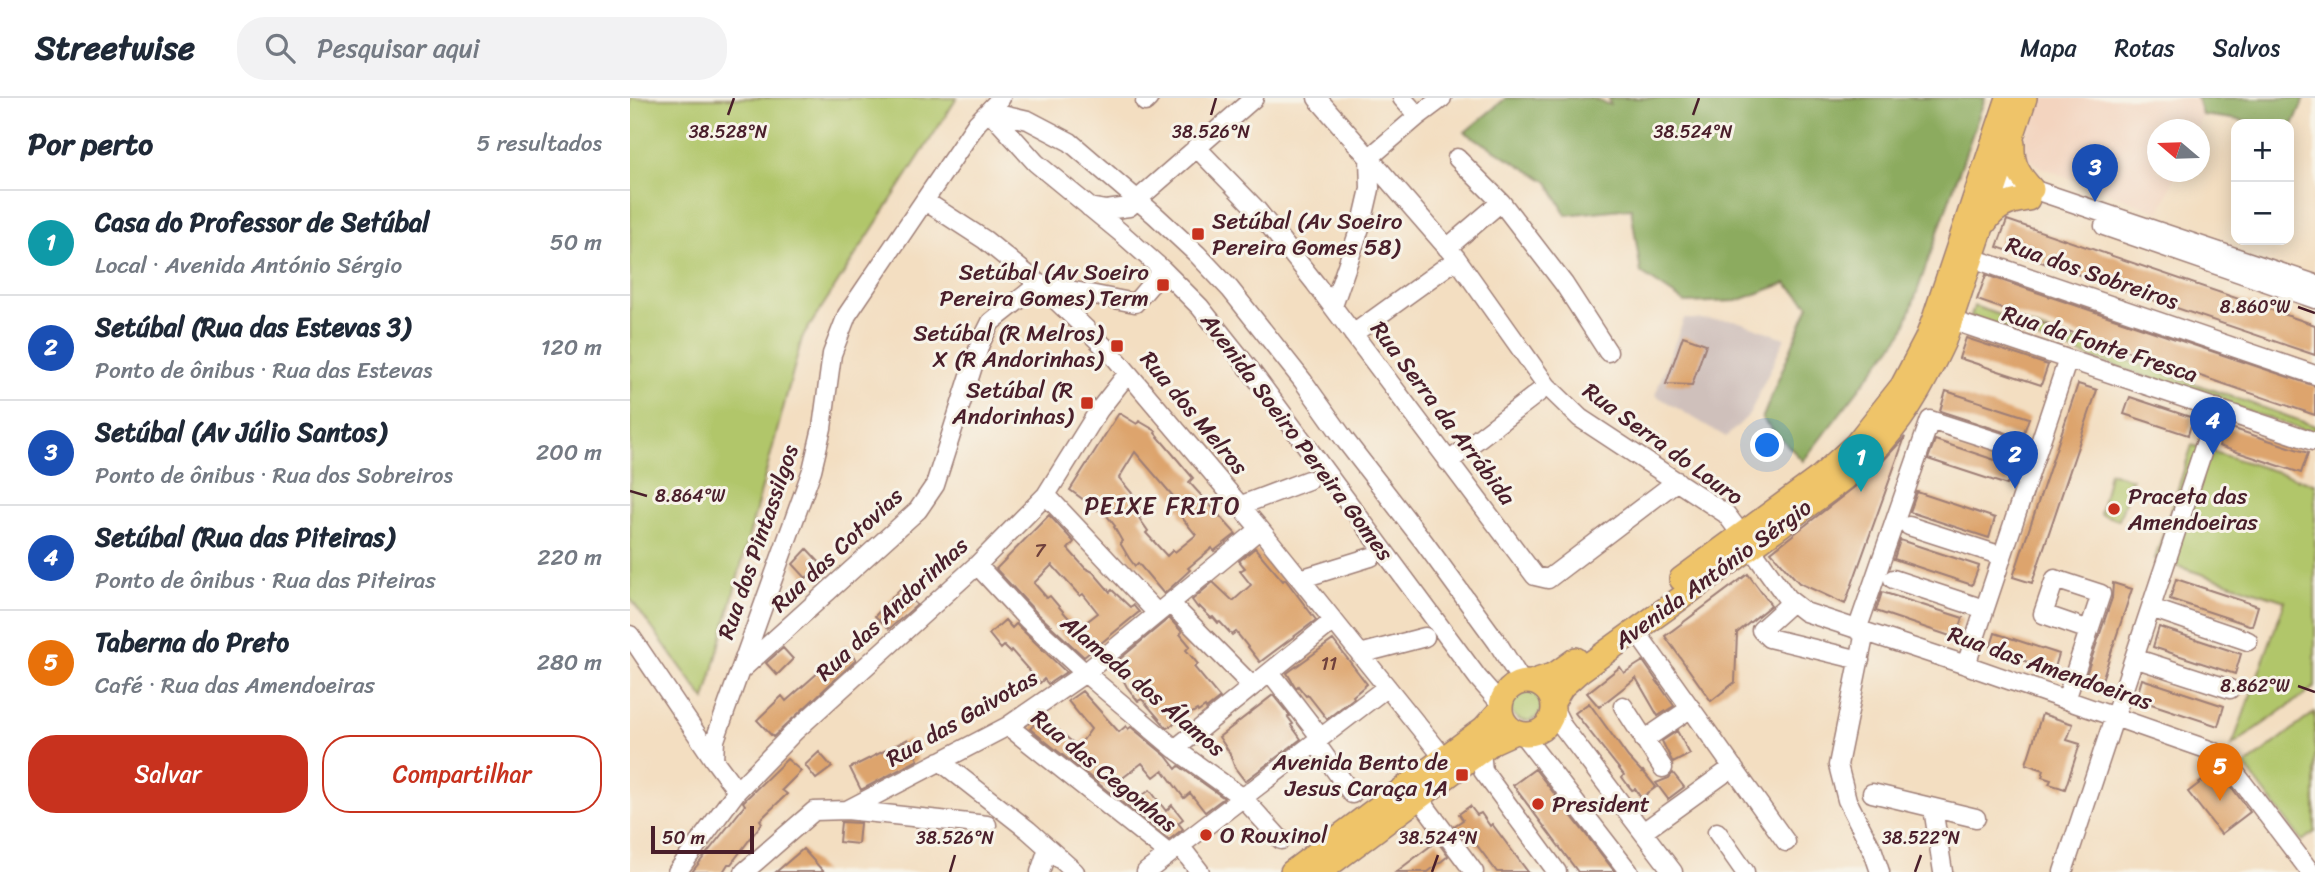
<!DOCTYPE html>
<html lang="pt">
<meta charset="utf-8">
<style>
:root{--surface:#fff;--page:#f2f2f3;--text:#1f2937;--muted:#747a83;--line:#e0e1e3;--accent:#c8321e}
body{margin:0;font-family:Sriracha,sans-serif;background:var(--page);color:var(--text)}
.controls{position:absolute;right:21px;top:21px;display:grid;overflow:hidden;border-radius:14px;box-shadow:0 4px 18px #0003}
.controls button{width:63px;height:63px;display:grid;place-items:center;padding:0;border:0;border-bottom:2px solid var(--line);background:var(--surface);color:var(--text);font:35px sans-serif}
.compass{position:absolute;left:1517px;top:21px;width:63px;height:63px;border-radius:50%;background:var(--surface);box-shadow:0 4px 18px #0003;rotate:289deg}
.scale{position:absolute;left:21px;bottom:18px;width:103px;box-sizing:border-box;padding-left:7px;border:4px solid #4a1f2b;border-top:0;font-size:19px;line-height:24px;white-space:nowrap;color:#4a1f2b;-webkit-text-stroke:5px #f7f3e8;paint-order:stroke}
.you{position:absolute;left:1138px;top:348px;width:24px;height:24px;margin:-18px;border:5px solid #fff;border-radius:50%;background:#1a73e8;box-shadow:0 0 0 10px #1a73e833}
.badge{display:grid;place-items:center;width:46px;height:46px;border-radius:50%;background:var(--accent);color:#fff;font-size:23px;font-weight:700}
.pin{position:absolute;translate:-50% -58px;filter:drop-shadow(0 2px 4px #0008)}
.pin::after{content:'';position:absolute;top:37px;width:24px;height:21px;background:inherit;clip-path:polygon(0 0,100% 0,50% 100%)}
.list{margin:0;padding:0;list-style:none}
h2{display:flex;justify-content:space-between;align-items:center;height:91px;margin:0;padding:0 28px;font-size:30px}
h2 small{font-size:23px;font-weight:400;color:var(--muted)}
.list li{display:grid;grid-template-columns:46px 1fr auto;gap:21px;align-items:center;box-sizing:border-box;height:105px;padding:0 28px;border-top:2px solid var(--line)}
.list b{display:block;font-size:26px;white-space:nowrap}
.list p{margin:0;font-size:23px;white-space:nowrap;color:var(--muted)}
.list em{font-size:23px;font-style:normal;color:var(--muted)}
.actions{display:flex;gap:14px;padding:21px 28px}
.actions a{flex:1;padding:16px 0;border:2px solid var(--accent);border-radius:28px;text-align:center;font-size:24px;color:var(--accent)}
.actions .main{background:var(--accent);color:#fff}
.icon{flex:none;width:38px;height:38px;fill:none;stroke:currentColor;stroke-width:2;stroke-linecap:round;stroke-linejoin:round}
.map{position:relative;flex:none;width:1685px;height:774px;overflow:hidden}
header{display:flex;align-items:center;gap:42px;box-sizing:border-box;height:98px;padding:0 35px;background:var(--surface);border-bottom:2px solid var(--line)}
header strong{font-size:33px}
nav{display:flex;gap:38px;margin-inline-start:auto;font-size:24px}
.search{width:490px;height:63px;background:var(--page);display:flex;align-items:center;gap:18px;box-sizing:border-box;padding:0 24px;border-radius:28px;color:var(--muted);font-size:26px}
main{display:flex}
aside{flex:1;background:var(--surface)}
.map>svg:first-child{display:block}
</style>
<header>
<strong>Streetwise</strong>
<div class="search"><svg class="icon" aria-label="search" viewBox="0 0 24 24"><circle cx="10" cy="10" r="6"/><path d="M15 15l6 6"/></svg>Pesquisar aqui</div>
<nav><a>Mapa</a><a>Rotas</a><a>Salvos</a></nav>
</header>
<main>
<aside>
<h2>Por perto<small>5 resultados</small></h2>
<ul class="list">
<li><span class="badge" style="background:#0f9aa8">1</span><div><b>Casa do Professor de Setúbal</b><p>Local · Avenida António Sérgio</p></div><em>50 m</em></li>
<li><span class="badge" style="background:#1a4fb4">2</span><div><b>Setúbal (Rua das Estevas 3)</b><p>Ponto de ônibus · Rua das Estevas</p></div><em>120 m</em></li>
<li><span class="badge" style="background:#1a4fb4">3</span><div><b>Setúbal (Av Júlio Santos)</b><p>Ponto de ônibus · Rua dos Sobreiros</p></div><em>200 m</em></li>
<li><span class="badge" style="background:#1a4fb4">4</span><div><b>Setúbal (Rua das Piteiras)</b><p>Ponto de ônibus · Rua das Piteiras</p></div><em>220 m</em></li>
<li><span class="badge" style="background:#e8710a">5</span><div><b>Taberna do Preto</b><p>Café · Rua das Amendoeiras</p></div><em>280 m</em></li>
</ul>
<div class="actions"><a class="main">Salvar</a><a>Compartilhar</a></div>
</aside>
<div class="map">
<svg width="1685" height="774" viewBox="0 0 1685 774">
<rect width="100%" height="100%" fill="#f7f3e8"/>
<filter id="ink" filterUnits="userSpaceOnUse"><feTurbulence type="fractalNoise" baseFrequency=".0143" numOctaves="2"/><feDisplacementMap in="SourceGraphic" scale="14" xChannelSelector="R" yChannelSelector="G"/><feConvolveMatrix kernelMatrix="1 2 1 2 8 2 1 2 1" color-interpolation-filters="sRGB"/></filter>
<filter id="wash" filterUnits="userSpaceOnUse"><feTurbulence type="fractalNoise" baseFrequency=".00686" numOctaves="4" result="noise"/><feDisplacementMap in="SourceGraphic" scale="28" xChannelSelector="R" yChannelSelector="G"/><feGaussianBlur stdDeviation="1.57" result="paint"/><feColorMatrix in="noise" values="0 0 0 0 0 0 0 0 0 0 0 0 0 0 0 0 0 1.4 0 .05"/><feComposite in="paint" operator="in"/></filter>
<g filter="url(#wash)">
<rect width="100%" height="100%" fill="#f3dec1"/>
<path fill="#f3d4bf" d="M1409 0H1675L1662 29H1659V26H1640L1572 17 1566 31 1528 32V74H1547L1530 114 1410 69 1396 59V38Z"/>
<path fill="#cfc0bb" d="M1054 221 1104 222 1155 240 1119 317 1096 339 1025 297Z"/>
<path fill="#b1c66a" stroke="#7e724a" stroke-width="2" d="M0 0H327L172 240 75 602 0 500Z
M1344 208 1685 328V336L1341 219Z
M1562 347 1685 386V589L1602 648 1655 503 1525 461Z
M1479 374 1502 381 1489 422 1470 416Z
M880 607a16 16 0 1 1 32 0a16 16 0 1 1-32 0Z
M1685 614V734L1672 743 1615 668Z"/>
<path fill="#8cab5e" stroke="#6b6544" stroke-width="2" d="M876 0H961L980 7 979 0H1355L1273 234 1173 363 1132 321 1179 207 1156 185 1107 203 1056 205 1011 175 1001 110 936 117 918 84 835 34Z
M1567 0H1675L1662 29H1659V26H1640L1572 17Z"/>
<g id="blocks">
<path fill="#dda46d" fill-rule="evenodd" d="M1377 122 1685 227V257L1367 149Z
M1356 177 1685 288V317L1347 202Z
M1053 238 1076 246 1062 287 1036 286Z
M1336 240 1418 267 1411 287 1329 260Z
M1448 286 1467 292 1402 485 1383 479Z
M1316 293 1399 320 1392 340 1310 313Z
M1500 299 1563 320 1558 337 1494 316Z
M489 315 507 326 509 323 526 333 525 335 563 380 559 384 606 436 584 453 582 450 558 470 560 472 534 496 508 465 505 468 499 460 490 445 492 443 484 429 485 428 470 409 468 412 440 392ZM505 354 549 405 545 407 551 414 549 416 566 437 545 454 543 452 537 458 516 435 518 433 509 420 514 416 503 402 506 400 489 380Z
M1595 328 1678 355 1671 375 1589 348Z
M1275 339 1215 506 1169 485 1141 454 1227 387 1252 364Z
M1305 342 1383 368 1377 387 1298 361Z
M1287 394 1365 420 1359 440 1280 414Z
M419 417 444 444 438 451 455 470 463 474 480 494 482 492 500 509 503 507 509 514 454 559 406 514 366 471ZM422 467 450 498 453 496 468 515 451 528 446 522 443 524 436 517 420 498 417 500 404 485Z
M1270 442 1349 468 1342 487 1264 461Z
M625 450 653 483 655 481 686 522 630 564 606 534 602 537 590 524 588 525 583 519 581 520 569 508 568 510 562 502 583 484 603 503 621 487 610 473 615 470 609 463Z
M177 451 191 466 176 480 163 466Z
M1118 476 1141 507 1107 535 1105 584 1081 603 1035 538Z
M1546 481 1628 508 1622 528 1540 501Z
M1483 485 1502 491 1470 588 1454 583 1482 500Z
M270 491 287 507 259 531 245 518Z
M1252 494 1333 520 1326 540 1246 513Z
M539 520 552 534 550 536 560 548 556 552 568 566 564 569 590 600 576 611 575 609 568 614 567 612 537 630 512 601 508 603 497 589 489 574 491 573 485 565Z
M375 522 382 530 386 526 436 574 418 586 414 581 410 585 381 552 380 554 374 548 371 551 359 536Z
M1529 529 1611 556 1605 576 1523 549Z
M1365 535 1429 556 1424 573 1360 551Z
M703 542 737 586 723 598 724 600 697 621 678 597 676 598 668 588 666 590 657 575Z
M153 550 163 561 147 577 136 565Z
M216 550 226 562 143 639 127 622 152 598 156 603Z
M1013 563 1044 608 1028 618 1006 580 969 609 957 595 990 569 994 575Z
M1512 581 1594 608 1588 628 1506 601Z
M452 593 489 634 496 628 498 631 501 629 536 658 546 671 549 668 594 700 575 714 560 695 554 700 533 672 524 679 512 665 490 682 510 699 520 692 536 713 542 707 553 721 548 725 553 731 539 742 400 631 412 618 448 649 461 631 438 603Z
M643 597 660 618 658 619 663 626 661 627 671 641 615 683 605 670 599 654 589 639Z
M959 605 998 659 1012 674 1013 673 1026 689 1011 700 1005 691 1002 692 997 686 992 679 994 677 945 615Z
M1412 616 1443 626 1437 642 1450 646 1435 691 1419 686 1421 682 1412 679 1414 672 1396 666Z
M1047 633 1060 656 1043 665 1032 643Z
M278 641 288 662 231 692 220 670Z
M189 654 202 669 186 681 175 667Z
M157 661 171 673 152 692 157 696 130 722 132 725 101 766H98L93 774H62L115 707 113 704 115 702Z
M905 671 985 774H948L883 687Z
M1588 671 1620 714 1591 736 1558 694Z
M1043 675 1054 689 1038 701 1026 685 1039 680Z
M840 708 847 717 851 715 860 728 862 726 898 774H867L843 742 837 746 824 728 833 722 829 716Z
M211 724 230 725 228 746 209 744Z
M807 743 818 758 798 774H766Z
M173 751 194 774H146Z"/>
</g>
</g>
<g filter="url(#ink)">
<use href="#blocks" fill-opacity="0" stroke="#9e7e76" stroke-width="2"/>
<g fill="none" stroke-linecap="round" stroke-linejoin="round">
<g stroke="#9e7e76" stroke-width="21">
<path id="minor" d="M687 0 827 161 917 288 950 320 1096 416 1111 436
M515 4 519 0
M359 13 398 22 440 44 525 117 567 156 600 191 673 283 715 342 794 444 867 544 892 584
M359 13 406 65 490 134 533 172 570 209 621 273 848 580 871 606
M788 18 812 0
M566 49 627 112 685 185 905 478 918 481 1047 383
M739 60 788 18 772 0
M827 60 871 104 934 186 978 254
M1355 81 1402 91 1685 186
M295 103 355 142 409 186 481 255 630 431 814 660
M459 109 476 112 499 109 624 0
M1474 128 1685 201
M817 150 871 104
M1342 160 1685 277
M703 208 733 121 740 91 739 60
M1321 222 1683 343
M723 236 827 161
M818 364 917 288
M416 397 527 515
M609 408 678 382
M1279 428 1372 458
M1121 450 1157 500 1175 514 1336 567 1585 654 1597 664 1679 772
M347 467 398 522 455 575 545 651 613 700 651 742
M670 481 741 459
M1263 481 1354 511
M1162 504 1131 532 1139 540 1230 562
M540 505 622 588
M1521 510 1618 543
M1005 532 1156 744
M1227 532 1300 322 1406 356
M1235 534 1208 667 1217 702 1243 753 1250 774
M0 537 84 662
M730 556 795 539
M1504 560 1600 591
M1336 567 1438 261
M111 572 288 412 305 387 350 246 361 224 409 186 505 205 533 172
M640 574 691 640
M1436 602 1471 496 1425 481 1413 516 1459 532
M993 608 1033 670
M924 611 933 629 1043 774
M378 628 539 756
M893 637 999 774
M1014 642 1061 610
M685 644 722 696
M545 651 703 523
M851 653 853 673 927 774
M310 663 398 732 445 774
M107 693 84 662 85 642 182 372 192 330 202 256 217 217 347 25 371 0
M1242 695 1346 720
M789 700 844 774
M1303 710 1313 774
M217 712 357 727
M1013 734 1103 669
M1087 734 1115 774
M550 748 570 774
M47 774 107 693 165 633 347 467 416 397 469 312 498 275
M114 774 184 713 217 712 378 628 455 575 630 431
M410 774 418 750
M516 774 757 589
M1433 774 1587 310"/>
</g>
<g stroke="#9e7e76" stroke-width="26">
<path id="major" d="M1383 46C1382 66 1388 76 1402 91
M1355 125C1366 108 1379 104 1398 101
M1051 481 1190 379 1226 346 1272 288 1296 242 1305 218 1378 0
M871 610a26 26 0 1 1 52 0a26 26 0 1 1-52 0Z
M901 584 925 576 946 561
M923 604 932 589 950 573C1018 523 1087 475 1154 425 1188 399 1225 376 1253 343 1280 313 1297 279 1314 243L1395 0
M662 774 854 630 871 611
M690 774 863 644 885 634"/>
</g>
<use href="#minor" stroke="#fff" stroke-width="18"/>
<use href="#major" stroke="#efc469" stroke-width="23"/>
</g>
</g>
<path fill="none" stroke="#4a1f2b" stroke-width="2.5" d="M98 17 104 0M581 17 586 0M1063 17 1069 0M1668 209 1685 215M0 393 17 398M1668 588 1685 594M320 774 325 757M802 774 808 757M1285 774 1291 757"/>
<g fill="#c8321e" stroke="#f7f3e8" stroke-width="2.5">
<rect x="561" y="129" width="14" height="14" rx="3.5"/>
<rect x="526" y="180" width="14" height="14" rx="3.5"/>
<rect x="480" y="241" width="14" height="14" rx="3.5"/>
<rect x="450" y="298" width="14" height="14" rx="3.5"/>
<circle cx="1484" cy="411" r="7"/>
<rect x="825" y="670" width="14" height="14" rx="3.5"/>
<circle cx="908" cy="706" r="7"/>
<circle cx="576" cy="737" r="7"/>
</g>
<g text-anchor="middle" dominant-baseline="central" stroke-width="6" stroke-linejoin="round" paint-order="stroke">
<g font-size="19" fill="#6f403c">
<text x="410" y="452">7</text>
<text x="699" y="565">11</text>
</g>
<g font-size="23" fill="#4a1f2b" stroke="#f7f3e8" text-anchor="start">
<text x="582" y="123">Setúbal (Av Soeiro<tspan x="582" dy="26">Pereira Gomes 58)</tspan></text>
<text x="519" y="174" text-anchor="end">Setúbal (Av Soeiro<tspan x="519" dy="26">Pereira Gomes) Term</tspan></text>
<text x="473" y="235" text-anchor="end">Setúbal (R Melros)<tspan x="473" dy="26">X (R Andorinhas)</tspan></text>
<text x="443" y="292" text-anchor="end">Setúbal (R<tspan x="443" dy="26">Andorinhas)</tspan></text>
<text x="1498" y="398">Praceta das<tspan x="1498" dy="26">Amendoeiras</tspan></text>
<text x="818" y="664" text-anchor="end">Avenida Bento de<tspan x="818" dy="26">Jesus Caraça 1A</tspan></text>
<text x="922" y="706">President</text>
<text x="590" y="737">O Rouxinol</text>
</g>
<g font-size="23" fill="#4a1f2b" stroke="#f7f3e8">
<text transform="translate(1462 175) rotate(19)">Rua dos Sobreiros</text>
<text transform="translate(1470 246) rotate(18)">Rua da Fonte Fresca</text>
<text transform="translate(564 315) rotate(50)">Rua dos Melros</text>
<text transform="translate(813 315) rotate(53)">Rua Serra da Arrábida</text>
<text transform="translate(667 339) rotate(53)">Avenida Soeiro Pereira Gomes</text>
<text transform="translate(1033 346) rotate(36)">Rua Serra do Louro</text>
<text transform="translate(128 444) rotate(-71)">Rua dos Pintassilgos</text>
<text transform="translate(207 452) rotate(-43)">Rua das Cotovias</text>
<text transform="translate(1083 476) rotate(-36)">Avenida António Sérgio</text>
<text transform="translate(262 511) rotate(-43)">Rua das Andorinhas</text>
<text transform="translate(1420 570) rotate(19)">Rua das Amendoeiras</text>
<text transform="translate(513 588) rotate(40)">Alameda dos Álamos</text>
<text transform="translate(332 620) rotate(-30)">Rua das Gaivotas</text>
<text transform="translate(474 673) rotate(39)">Rua das Cegonhas</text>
</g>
<g font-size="24" letter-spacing="2" fill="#4a1f2b" stroke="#f7f3e8">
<text x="533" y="408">PEIXE FRITO</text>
</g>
</g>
<g font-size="18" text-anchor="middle" fill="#4a1f2b" stroke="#f7f3e8" stroke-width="6" stroke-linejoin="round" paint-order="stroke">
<text x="98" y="40">38.528°N</text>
<text x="581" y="40">38.526°N</text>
<text x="1063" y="40">38.524°N</text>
<text x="1625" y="215">8.860°W</text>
<text x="60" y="404">8.864°W</text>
<text x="1625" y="594">8.862°W</text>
<text x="325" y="746">38.526°N</text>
<text x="808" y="746">38.524°N</text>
<text x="1291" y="746">38.522°N</text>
</g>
</svg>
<div class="controls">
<button>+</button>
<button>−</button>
</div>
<svg class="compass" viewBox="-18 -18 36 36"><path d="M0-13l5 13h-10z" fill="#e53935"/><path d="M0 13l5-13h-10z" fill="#747a83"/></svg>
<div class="scale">50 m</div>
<div class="you"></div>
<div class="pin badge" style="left:1231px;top:394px;background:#0f9aa8">1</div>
<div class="pin badge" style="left:1385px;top:391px;background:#1a4fb4">2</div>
<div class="pin badge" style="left:1465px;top:104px;background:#1a4fb4">3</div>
<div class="pin badge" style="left:1583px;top:357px;background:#1a4fb4">4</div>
<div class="pin badge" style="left:1590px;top:703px;background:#e8710a">5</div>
</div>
</main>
